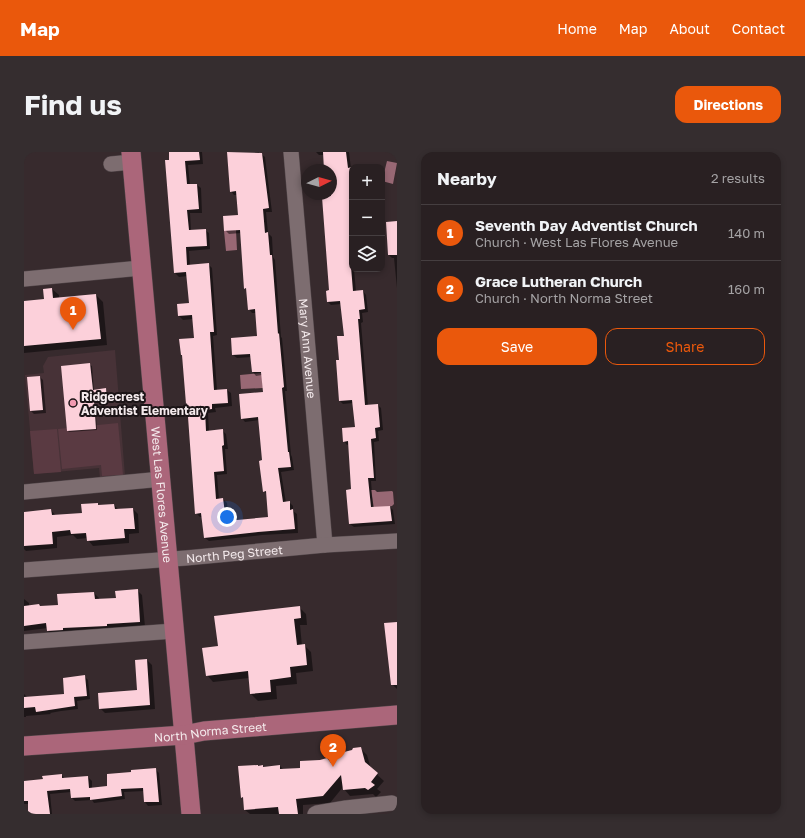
<!DOCTYPE html>
<meta charset="utf-8">
<style>
:root{--surface:#292022;--page:#352d2f;--text:#f1f3f6;--muted:#a5a3a5;--line:#453e40;--accent:#ea580c}
body{margin:0;font-family:"Golos Text",sans-serif;background:var(--page);color:var(--text)}
.controls{position:absolute;right:12px;top:12px;display:grid;overflow:hidden;border-radius:8px;box-shadow:0 2px 6px #0003}
.controls button{width:36px;height:36px;display:grid;place-items:center;padding:0;border:0;border-bottom:1px solid var(--line);background:var(--surface);color:var(--text);font:20px sans-serif}
.compass{position:absolute;left:277px;top:12px;width:36px;height:36px;border-radius:50%;background:var(--surface);box-shadow:0 2px 6px #0003;rotate:85deg}
.you{position:absolute;left:203px;top:365px;width:14px;height:14px;margin:-10px;border:3px solid #fff;border-radius:50%;background:#1a73e8;box-shadow:0 0 0 6px #1a73e833}
.badge{display:grid;place-items:center;width:26px;height:26px;border-radius:50%;background:var(--accent);color:#fff;font-size:13px;font-weight:700}
.pin{position:absolute;translate:-50% -33px;filter:drop-shadow(0 1px 2px #0008)}
.pin::after{content:'';position:absolute;top:21px;width:14px;height:12px;background:inherit;clip-path:polygon(0 0,100% 0,50% 100%)}
.list{margin:0;padding:0;list-style:none}
h2{display:flex;justify-content:space-between;align-items:center;height:52px;margin:0;padding:0 16px;font-size:17px}
h2 small{font-size:13px;font-weight:400;color:var(--muted)}
.list li{display:grid;grid-template-columns:26px 1fr auto;gap:12px;align-items:center;box-sizing:border-box;height:56px;padding:0 16px;border-top:1px solid var(--line)}
.list b{display:block;font-size:15px;white-space:nowrap}
.list p{margin:0;font-size:13px;white-space:nowrap;color:var(--muted)}
.list em{font-size:13px;font-style:normal;color:var(--muted)}
.actions{display:flex;gap:8px;padding:12px 16px}
.actions a{flex:1;padding:9px 0;border:1px solid var(--accent);border-radius:12px;text-align:center;font-size:14px;color:var(--accent)}
.actions .main{background:var(--accent);color:#fff}
.icon{flex:none;width:22px;height:22px;fill:none;stroke:currentColor;stroke-width:2;stroke-linecap:round;stroke-linejoin:round}
.map{position:relative;flex:none;width:373px;height:662px;overflow:hidden;border-radius:12px}
header{display:flex;align-items:center;gap:24px;box-sizing:border-box;height:56px;padding:0 20px;background:var(--accent);color:#fff}
header strong{font-size:19px}
nav{display:flex;gap:22px;margin-inline-start:auto;font-size:14px}
.intro{display:flex;align-items:center;justify-content:space-between;box-sizing:border-box;height:96px;padding:0 24px}
h1{margin:0;font-size:28px}
.button{padding:10px 18px;border-radius:12px;background:var(--accent);color:#fff;font-size:14px;font-weight:700}
main{display:flex;gap:24px;padding:0 24px}
aside{flex:1;background:var(--surface);border-radius:12px;box-shadow:0 2px 6px #0003}
.map>svg:first-child{display:block}
</style>
<header>
<strong>Map</strong>
<nav><a>Home</a><a>Map</a><a>About</a><a>Contact</a></nav>
</header>
<div class="intro"><h1>Find us</h1><a class="button">Directions</a></div>
<main>
<div class="map">
<svg width="373" height="662" viewBox="0 0 373 662">
<rect width="100%" height="100%" fill="#372a2d"/>
<path fill="#473237" d="M91 198 101 324 76 327 75 316 10 322 1 223 20 221 19 214 24 205Z"/>
<path fill="#5a3a42" d="M94 271 99 323 78 324 77 313 38 317 34 277Z
M33 277 37 320 10 322 6 279Z"/>
<path fill="#986874" d="M363 9 373 11 369 32 358 29Z
M212 78 213 98 202 99 200 79Z
M238 221 239 236 217 237 216 223Z
M347 338H351L353 340 368 339 369 340 370 352 368 354 350 357Z"/>
<path fill="#0007" d="M146 0H178L179 12 164 13 166 33H173L177 36 178 61H166L167 79 181 78 185 81 186 97 165 99 166 114 184 112 188 116 193 183 189 184 193 238H203L207 241 208 254 191 256 192 260 184 261 185 280 199 279 202 282 204 297H201L203 322 193 323 195 348 199 347 203 351 205 370 245 366 243 342 240 339 239 309 235 268 221 270 218 266 240 241 238 223 232 224 229 220 227 205 213 206 209 203 234 184 232 161H228L225 157 223 139 221 136 217 81 205 82 201 78 215 64 213 43H210L207 39 203 0H235V2H237L241 5 248 60H242L244 81 248 85 249 105 251 108 257 185 258 186 263 239H261L267 303 268 305 270 318 257 320 262 351 265 350 269 354V359L273 362 274 381 238 383 185 389 181 386 178 365H176L172 361 164 253 163 251 159 204 158 203 171 187 169 167 159 168 155 164 154 153 166 152 164 124 155 125 151 121 142 9H146Z
M292 0H325L327 17 328 16V117H330L332 140 339 139 342 143 344 160 338 161 339 170 337 171 344 254 354 253 357 256 359 278 354 279 355 289 350 290 352 329H347L349 356 366 355 369 358 371 372 330 375 326 372 323 339 328 338 325 292 323 293 320 289 332 276 329 251 319 252 316 249V209L321 185 317 152 307 153 304 150 303 140 306 139 308 45 307 18H302L300 3H295Z
M373 70V136L370 106H368L365 103 363 71Z
M28 137 35 143V147L72 143 79 150 83 193 0 201V150L21 148Z
M66 213 68 214 70 239 82 237 83 239 84 247 71 249 73 278 45 280 44 279Z
M16 225 19 228 22 261 10 262 7 259Z
M58 353H90L95 358 109 357 114 362 115 381 105 382V391L69 394 64 388V386L53 387 49 383 33 385V396L2 399 0 397V360L27 358 32 364 59 362Z
M113 438 118 443 121 475 29 484 24 479V476L0 479V447L5 451V454L17 455 35 454 70 441 75 446V448L93 447Z
M275 455 282 462 283 473H276L278 494 280 493 287 500 289 519 272 521 273 532 252 534 253 547 234 549 227 542 225 526 189 530 183 523 195 495Z
M373 471V537L368 532Z
M123 508 128 513 131 557 81 561 76 556 114 539Z
M60 524 64 528 66 547 53 549 54 557 37 559 26 561 27 562 2 564V565H0V542L4 546 41 543Z
M336 596 343 603 347 617 360 629 353 637 357 640 352 645 349 642 326 644 320 637 319 635 306 651 279 653V662H226L221 658 220 647 218 645 235 615 256 614 260 618 307 612Z
M131 617 135 621 138 653 124 654 121 650 120 639 100 640 101 647 70 651 68 648 51 649 48 646 47 640 26 642 28 662H5V652H0V630L20 628 38 623 41 627 64 625 68 629V636L84 635 109 621Z"/>
<path fill="#fcd0da" d="M145 0H175L176 8 161 9 163 32H173L175 57 163 58 165 78 182 77 183 94 162 95 163 113 185 111 190 180H186L190 238 203 237 204 251 188 252V257L181 258 182 279 199 277 200 293 198 294 200 319 190 320 192 347 199 346 202 369 244 365 242 339 239 340 235 309 238 308 234 265 217 267 215 242 239 240 237 220H228L226 202 208 203 207 186 233 184 231 157 224 158 222 136 220 137 216 78 200 79 199 64 214 63 212 39 206 40 203 0 238 1 245 56 239 57 241 81 244 80 246 103H248L254 182 255 181 260 235 258 236 264 300H265L267 315 254 316 259 350 266 349V358L269 357 271 377 234 380 180 386 177 361 171 362 163 251 162 252 158 203H157L155 187 170 186 168 163 154 164 153 152 165 151 162 120 150 121 141 8H145Z
M299 0H322L324 16 328 15V60H326L328 90H325L329 139 339 138 341 157 335 158 336 167H334L341 253 354 252 356 275 351 276 352 286 347 287 350 326H344L347 355 366 354 368 369 325 372 322 338 327 337 324 289 319 290 318 276 331 275 328 248 315 249 312 208H315L313 184H320L316 149 303 150 302 139 305 138 298 45 307 44V18H300Z
M373 69V103H364L362 70Z
M28 136 29 146 72 142 77 187 0 194V149L20 147 19 137Z
M66 211 69 238 82 236 83 246 70 247 72 277 43 279 37 214Z
M16 224 19 258 6 259 3 225Z
M74 351V353L90 352 91 357 109 356 111 377H100L101 386 63 389 62 381 47 382 46 378 28 380 29 392 0 394V360L27 357 28 363 58 361 57 352Z
M114 437 116 470 83 472V474L39 476V478L23 479 22 471 0 474V454L15 452 16 454 34 453 33 442 70 440 71 447 92 446 91 439Z
M276 454 277 466 270 467 273 493 281 492 283 513 266 515 267 525 246 528 247 540 226 542 224 519 182 524 178 496 194 494 190 464Z
M373 470V533H367L360 471Z
M123 507 126 553 75 557 74 541 113 538 111 508Z
M61 523 63 544 50 545 51 554 12 560 11 555 0 556V545L40 542 39 526Z
M337 595 341 610 354 621 347 630 351 633 344 638 341 636 319 638 317 623 299 644 272 647 274 662H255L254 655 220 658 219 645 217 646 214 614 234 613V614L239 613V615L256 613V617L276 616V609L296 608 303 606 307 611 316 601 328 598 329 596Z
M132 616 135 650H120L119 636 97 637 98 644 66 648V645L47 646 46 637 23 639 26 662H4V649H0V629L19 627 18 624 38 622V626L64 624 65 636 83 634V622L107 620V618Z"/>
<g fill="none" stroke-linecap="round" stroke-linejoin="round">
<g stroke="#514649" stroke-width="16">
<g id="minor">
<path id="s1" d="M267 0 301 393"/>
<path d="M87 12 108 10"/>
<path d="M0 127 117 116"/>
<path d="M0 340 138 327"/>
<path id="s2" d="M0 418 162 406 301 393 373 389"/>
<path d="M0 490 150 479"/>
<path d="M291 662 293 661 322 656 368 651"/>
</g>
</g>
<g stroke="#514649" stroke-width="20">
<g id="major">
<path id="s3" d="M107 0 167 662"/>
<path id="s4" d="M0 594 160 583 180 579 373 563"/>
</g>
</g>
<use href="#minor" stroke="#7d6d70" stroke-width="15"/>
<use href="#major" stroke="#ab667a" stroke-width="19"/>
</g>
<circle fill="#f19ab1" stroke="#1b1416" stroke-width="1.5" cx="49" cy="251" r="4"/>
<g text-anchor="middle" dominant-baseline="central" stroke-width="4" stroke-linejoin="round" paint-order="stroke">
<g font-size="12" fill="#f4eaec" stroke="#1b1416">
<text stroke="none"><textPath href="#s1" startOffset="197">Mary Ann Avenue</textPath></text>
<text stroke="none"><textPath href="#s3" startOffset="344">West Las Flores Avenue</textPath></text>
<text stroke="none"><textPath href="#s2" startOffset="211">North Peg Street</textPath></text>
<text stroke="none"><textPath href="#s4" startOffset="187">North Norma Street</textPath></text>
</g>
<g font-size="12" font-weight="bold" fill="#f4eaec" stroke="#1b1416" text-anchor="start">
<text x="57" y="244">Ridgecrest<tspan x="57" dy="14">Adventist Elementary</tspan></text>
</g>
</g>
</svg>
<div class="controls">
<button>+</button>
<button>−</button>
<button><svg class="icon" aria-label="layers" viewBox="0 0 24 24"><path d="M12 4l9 5-9 5-9-5zM3 14l9 5 9-5"/></svg></button>
</div>
<svg class="compass" viewBox="-18 -18 36 36"><path d="M0-13l5 13h-10z" fill="#e53935"/><path d="M0 13l5-13h-10z" fill="#a5a3a5"/></svg>
<div class="you"></div>
<div class="pin badge" style="left:49px;top:178px">1</div>
<div class="pin badge" style="left:309px;top:615px">2</div>
</div>
<aside>
<h2>Nearby<small>2 results</small></h2>
<ul class="list">
<li><span class="badge">1</span><div><b>Seventh Day Adventist Church</b><p>Church · West Las Flores Avenue</p></div><em>140 m</em></li>
<li><span class="badge">2</span><div><b>Grace Lutheran Church</b><p>Church · North Norma Street</p></div><em>160 m</em></li>
</ul>
<div class="actions"><a class="main">Save</a><a>Share</a></div>
</aside>
</main>
